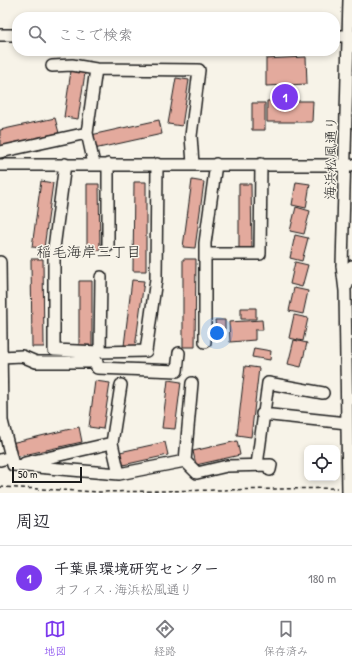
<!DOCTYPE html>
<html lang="ja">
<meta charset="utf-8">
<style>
:root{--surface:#fff;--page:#f7f7f7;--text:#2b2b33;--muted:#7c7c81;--line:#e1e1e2;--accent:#7c3aed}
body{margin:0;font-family:"Patrick Hand","Klee One",sans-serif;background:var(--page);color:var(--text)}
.controls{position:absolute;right:12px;bottom:12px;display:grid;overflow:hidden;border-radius:8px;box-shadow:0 2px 6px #0003}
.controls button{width:36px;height:36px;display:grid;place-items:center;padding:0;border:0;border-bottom:1px solid var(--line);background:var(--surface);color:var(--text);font:20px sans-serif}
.scale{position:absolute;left:12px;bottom:10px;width:70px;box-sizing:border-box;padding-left:4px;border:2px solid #1c1c1c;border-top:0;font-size:11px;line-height:14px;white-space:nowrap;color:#1c1c1c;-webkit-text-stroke:3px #f7f3e8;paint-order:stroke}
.you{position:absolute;left:217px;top:333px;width:14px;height:14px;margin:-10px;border:3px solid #fff;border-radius:50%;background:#1a73e8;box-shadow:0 0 0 6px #1a73e833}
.badge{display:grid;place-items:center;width:26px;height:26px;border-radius:50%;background:var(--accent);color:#fff;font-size:13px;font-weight:700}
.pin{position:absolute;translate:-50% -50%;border:2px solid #fff;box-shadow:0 1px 4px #0006}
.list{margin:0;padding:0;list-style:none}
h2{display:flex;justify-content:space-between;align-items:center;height:52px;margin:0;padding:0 16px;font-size:17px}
h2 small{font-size:13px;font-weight:400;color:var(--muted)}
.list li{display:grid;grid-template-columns:26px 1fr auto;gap:12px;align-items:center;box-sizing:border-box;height:64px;padding:0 16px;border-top:1px solid var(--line)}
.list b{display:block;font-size:15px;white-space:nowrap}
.list p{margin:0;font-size:13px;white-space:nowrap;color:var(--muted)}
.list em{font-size:13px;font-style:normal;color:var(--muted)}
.icon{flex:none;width:22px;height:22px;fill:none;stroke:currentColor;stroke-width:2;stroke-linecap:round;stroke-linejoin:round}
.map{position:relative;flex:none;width:352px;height:493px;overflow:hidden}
.search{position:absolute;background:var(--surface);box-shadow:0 2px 6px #0003;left:12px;right:12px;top:12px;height:44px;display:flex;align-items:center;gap:10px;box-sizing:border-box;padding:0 14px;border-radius:16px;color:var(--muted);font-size:15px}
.sheet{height:116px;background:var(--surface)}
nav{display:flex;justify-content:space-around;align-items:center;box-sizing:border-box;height:56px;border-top:1px solid var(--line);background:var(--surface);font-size:11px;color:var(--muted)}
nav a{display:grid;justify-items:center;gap:2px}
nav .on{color:var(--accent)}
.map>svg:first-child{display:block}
</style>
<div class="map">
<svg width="352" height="493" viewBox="0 0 352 493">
<rect width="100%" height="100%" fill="#f7f3e8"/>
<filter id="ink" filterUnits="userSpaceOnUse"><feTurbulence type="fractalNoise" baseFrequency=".025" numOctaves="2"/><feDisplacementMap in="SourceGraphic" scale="8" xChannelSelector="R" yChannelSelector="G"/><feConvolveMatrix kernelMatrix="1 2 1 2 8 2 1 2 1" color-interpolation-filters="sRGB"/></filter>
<g filter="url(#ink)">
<path fill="#e3aa9d" stroke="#1c1c1c" d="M306 57 307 84 266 86V59Z
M71 71 85 73 78 119 64 117Z
M176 78 189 80 182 126 168 124Z
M267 101H313L312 122H267Z
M252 103H265V130H252Z
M55 118 59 133 0 146V130Z
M159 120 162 134 94 149 91 135Z
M192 180 204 182 195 248 183 247Z
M41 181 53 183 44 248 32 247Z
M134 182H146V271H133Z
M296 182 310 184 306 208 292 205Z
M87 184H99L100 250H87Z
M239 184H251L252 250 239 251Z
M296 207 310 211 304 234 290 231Z
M295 235 308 238 302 261 290 258Z
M31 259H43L44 347H32Z
M183 259H196L195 347H183Z
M295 262 308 265 302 287 290 284Z
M132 280 144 281 135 348 124 346Z
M79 281H92V347H79Z
M294 288 308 291 303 314 289 311Z
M241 308H256V319H241Z
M294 315 308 318 303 341 289 338Z
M215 320H225V329H216Z
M262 320 263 330H255V340L230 342 229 322Z
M294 340 307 343 301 367 288 364Z
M254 348 271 351 270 360 252 357Z
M245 366 259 368 251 437 237 435Z
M168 380 181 382 175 429 162 428Z
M95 381 110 383 103 429 89 427Z
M79 427 82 442 15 457 11 443Z
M237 441 240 455 196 465 193 451Z
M165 442 168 455 123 465 120 452Z"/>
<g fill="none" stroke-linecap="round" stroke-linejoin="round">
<g stroke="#1c1c1c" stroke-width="14">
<path id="minor" d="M0 35H17
M335 36H352
M52 66 72 65 96 69 199 70 191 136 193 164
M0 152 87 133
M65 164 54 248V350L100 352 146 351 156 279 157 164
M94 164 87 133 96 69
M0 165H351
M108 246V164
M205 254H260L261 164
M0 262 2 421 13 465 119 474 185 461 197 473 227 466 271 465 270 470
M347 285 352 266
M205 342V243L216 164
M100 352 101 277
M1 357 22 356 36 362H97V368L177 371 179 353
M262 414 347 423
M0 460 11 457
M185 461 192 383
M25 463 112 443
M257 465 268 383 323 393
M119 474 112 443 121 385
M348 493 345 291 342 266 349 0"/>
</g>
<path stroke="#1c1c1c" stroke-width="1.5" stroke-dasharray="4 3" stroke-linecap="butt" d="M0 487 100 492 338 488"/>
<use href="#minor" stroke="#f7f3e8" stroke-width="11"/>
</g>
</g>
<g text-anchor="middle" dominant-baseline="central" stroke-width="3" stroke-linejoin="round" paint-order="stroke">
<g font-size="14" fill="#1c1c1c" stroke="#f7f3e8">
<text transform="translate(330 158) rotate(-89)">海浜松風通り</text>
</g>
<g font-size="15" fill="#1c1c1c" stroke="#f7f3e8">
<text x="89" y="251">稲毛海岸三丁目</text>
</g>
</g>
</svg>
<div class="controls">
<button><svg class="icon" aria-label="locate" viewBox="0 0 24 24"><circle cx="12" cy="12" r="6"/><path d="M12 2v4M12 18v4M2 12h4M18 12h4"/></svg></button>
</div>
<div class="scale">50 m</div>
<div class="you"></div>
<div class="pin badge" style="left:285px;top:97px">1</div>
<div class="search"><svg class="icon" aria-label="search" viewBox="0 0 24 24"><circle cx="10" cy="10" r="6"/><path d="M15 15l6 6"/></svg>ここで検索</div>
</div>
<section class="sheet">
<h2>周辺<small></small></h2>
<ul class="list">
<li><span class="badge">1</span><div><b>千葉県環境研究センター</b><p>オフィス · 海浜松風通り</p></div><em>180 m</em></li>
</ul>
</section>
<nav>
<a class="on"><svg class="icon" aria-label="map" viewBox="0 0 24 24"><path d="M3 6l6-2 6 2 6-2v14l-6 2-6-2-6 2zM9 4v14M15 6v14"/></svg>地図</a>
<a><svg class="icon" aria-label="directions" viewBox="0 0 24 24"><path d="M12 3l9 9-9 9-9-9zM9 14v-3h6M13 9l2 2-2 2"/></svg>経路</a>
<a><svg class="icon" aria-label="saved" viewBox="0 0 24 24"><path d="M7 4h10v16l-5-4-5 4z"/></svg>保存済み</a>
</nav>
